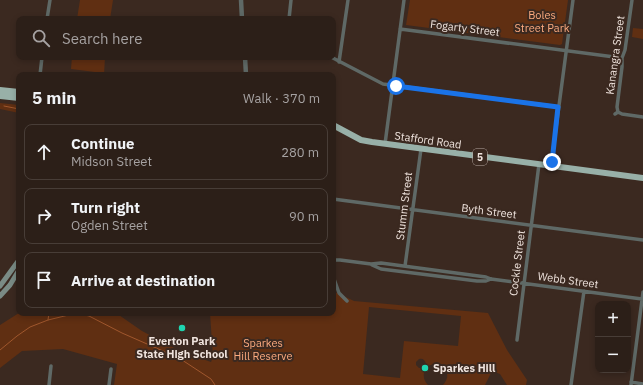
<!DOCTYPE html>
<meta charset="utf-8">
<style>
:root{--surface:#2c1f18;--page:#342721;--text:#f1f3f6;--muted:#a6a2a2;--line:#483d37}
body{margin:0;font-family:"IBM Plex Sans",sans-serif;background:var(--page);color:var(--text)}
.controls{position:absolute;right:12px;bottom:12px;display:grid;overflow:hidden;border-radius:8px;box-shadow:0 2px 6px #0003}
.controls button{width:36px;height:36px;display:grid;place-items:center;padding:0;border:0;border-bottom:1px solid var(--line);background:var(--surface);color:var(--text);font:20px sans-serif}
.stop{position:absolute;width:12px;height:12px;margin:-9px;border:3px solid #1a73e8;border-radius:50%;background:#fff}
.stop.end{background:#1a73e8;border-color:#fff;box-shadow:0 1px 4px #0008}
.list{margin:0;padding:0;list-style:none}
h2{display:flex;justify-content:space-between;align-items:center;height:52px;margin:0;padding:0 16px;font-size:17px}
h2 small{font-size:13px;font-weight:400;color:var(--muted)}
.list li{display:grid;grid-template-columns:26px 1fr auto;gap:12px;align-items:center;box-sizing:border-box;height:56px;margin:0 8px 8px;padding:0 8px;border:1px solid var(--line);border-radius:8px}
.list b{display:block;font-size:15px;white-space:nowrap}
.list p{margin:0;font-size:13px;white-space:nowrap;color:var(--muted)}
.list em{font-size:13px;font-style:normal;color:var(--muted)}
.icon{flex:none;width:22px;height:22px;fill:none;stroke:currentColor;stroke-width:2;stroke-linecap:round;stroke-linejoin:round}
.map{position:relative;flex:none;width:643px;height:385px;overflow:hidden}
.search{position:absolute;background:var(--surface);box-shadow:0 2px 6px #0003;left:16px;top:16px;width:320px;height:44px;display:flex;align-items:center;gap:10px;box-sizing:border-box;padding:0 14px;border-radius:8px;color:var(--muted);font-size:15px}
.panel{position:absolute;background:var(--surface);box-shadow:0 2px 6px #0003;left:16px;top:72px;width:320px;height:244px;border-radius:8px}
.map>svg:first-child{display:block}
</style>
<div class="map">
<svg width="643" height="385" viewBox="0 0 643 385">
<rect width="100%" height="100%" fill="#3b2920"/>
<path fill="#602f12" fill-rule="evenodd" d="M80 0H113L110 19H77Z
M410 0H568L562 44 560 45 406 25Z
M633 28 643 29V39L632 37Z
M72 57H105L104 75H95V72L71 69Z
M0 103 19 105V113L0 109Z
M333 288 335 292 354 301 488 313 507 350 527 380 526 385H507L500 374 492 371 485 385H443C458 368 429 355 424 373 423 378 425 382 428 385H114L117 364 63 349 22 351 0 368V325L19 313H116L142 331 180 351 211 362 213 357 210 313H333ZM369 307 461 316 458 346 404 341 400 378 363 374ZM419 359C423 358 425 360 426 364L423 368H419L416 365V362Z"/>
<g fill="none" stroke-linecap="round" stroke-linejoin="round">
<path stroke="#a0572d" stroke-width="1" d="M4 106 19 109
M48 320 49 313
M0 350 17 336 30 327 48 320 77 313 89 316 122 333 179 358 211 379 215 385"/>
<path stroke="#5f6966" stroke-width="3.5" d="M47 19 50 0
M289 19 291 0
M400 29 622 58
M331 57 383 84 559 107
M339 62 348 0
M40 75 42 57
M618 112 617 107 622 67V58L625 50 632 0
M615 114 618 112 622 114 643 117
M385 144 404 0
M551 166 573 0
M333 199 643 240
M333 260H340L371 264 381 263 486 277 491 279 642 299
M372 265 381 269 477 281H486L491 279
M405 266 421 149
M333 276 339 293 347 301
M517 340 539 164
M631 382 643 384
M49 385 51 366
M109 385 111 369
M571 385 584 291
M631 385 643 292"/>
<path stroke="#5f6966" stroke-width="4.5" d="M241 0 242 19
M245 57 246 75"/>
<path stroke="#7a8b85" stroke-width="5" d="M0 286 19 260
M0 296 10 285 19 270"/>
<path stroke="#98b0a8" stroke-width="6" d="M0 90 19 92
M0 96 19 98
M333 125 361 140 372 142 643 178"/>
</g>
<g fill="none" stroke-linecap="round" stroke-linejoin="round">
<path stroke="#1a73e8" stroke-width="5" d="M396 86 558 107 552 162"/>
</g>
<g fill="#1fd5b0" stroke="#3b2920" stroke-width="1.5">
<circle cx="182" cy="328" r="4"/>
<circle cx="425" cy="368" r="4"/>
</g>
<g text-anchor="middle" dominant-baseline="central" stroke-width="4" stroke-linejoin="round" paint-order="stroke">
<rect fill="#3b2920" stroke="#b9aba4" stroke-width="1" x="473" y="149" width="14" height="16" rx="3"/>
<g font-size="10" font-weight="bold" fill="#efe3dd">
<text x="480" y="157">5</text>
</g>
<g font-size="11" fill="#fcaa7f" stroke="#3b2920">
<text x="542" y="15">Boles<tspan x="542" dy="13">Street Park</tspan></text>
<text x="263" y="343">Sparkes<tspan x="263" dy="13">Hill Reserve</tspan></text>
</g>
<g font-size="11" fill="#efe3dd" stroke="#3b2920">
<text transform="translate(465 28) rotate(7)">Fogarty Street</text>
<text transform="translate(615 55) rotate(-82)">Kanangra Street</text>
<text transform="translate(428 140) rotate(8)">Stafford Road</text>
<text transform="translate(404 206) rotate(-83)">Stumm Street</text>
<text transform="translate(489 211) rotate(7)">Byth Street</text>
<text transform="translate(517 263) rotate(-83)">Cockle Street</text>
<text transform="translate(568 280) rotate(8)">Webb Street</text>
</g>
<g font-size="11" font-weight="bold" fill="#efe3dd" stroke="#3b2920">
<text x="182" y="341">Everton Park<tspan x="182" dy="13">State High School</tspan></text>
<text x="433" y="368" text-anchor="start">Sparkes Hill</text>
</g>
</g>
</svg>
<div class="controls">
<button>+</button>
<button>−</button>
</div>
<div class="stop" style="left:396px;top:86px"></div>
<div class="stop end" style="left:552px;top:162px"></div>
<div class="search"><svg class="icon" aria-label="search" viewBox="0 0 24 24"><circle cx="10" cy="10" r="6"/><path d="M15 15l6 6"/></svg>Search here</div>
<section class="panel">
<h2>5 min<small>Walk · 370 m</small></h2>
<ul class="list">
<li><svg class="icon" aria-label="ahead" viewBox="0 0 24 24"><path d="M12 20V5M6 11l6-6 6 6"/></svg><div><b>Continue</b><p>Midson Street</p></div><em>280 m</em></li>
<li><svg class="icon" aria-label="right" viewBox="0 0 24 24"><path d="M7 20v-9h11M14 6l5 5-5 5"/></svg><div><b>Turn right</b><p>Ogden Street</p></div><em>90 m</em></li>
<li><svg class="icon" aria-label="arrive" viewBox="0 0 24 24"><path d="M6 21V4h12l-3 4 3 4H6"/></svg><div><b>Arrive at destination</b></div></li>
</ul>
</section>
</div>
